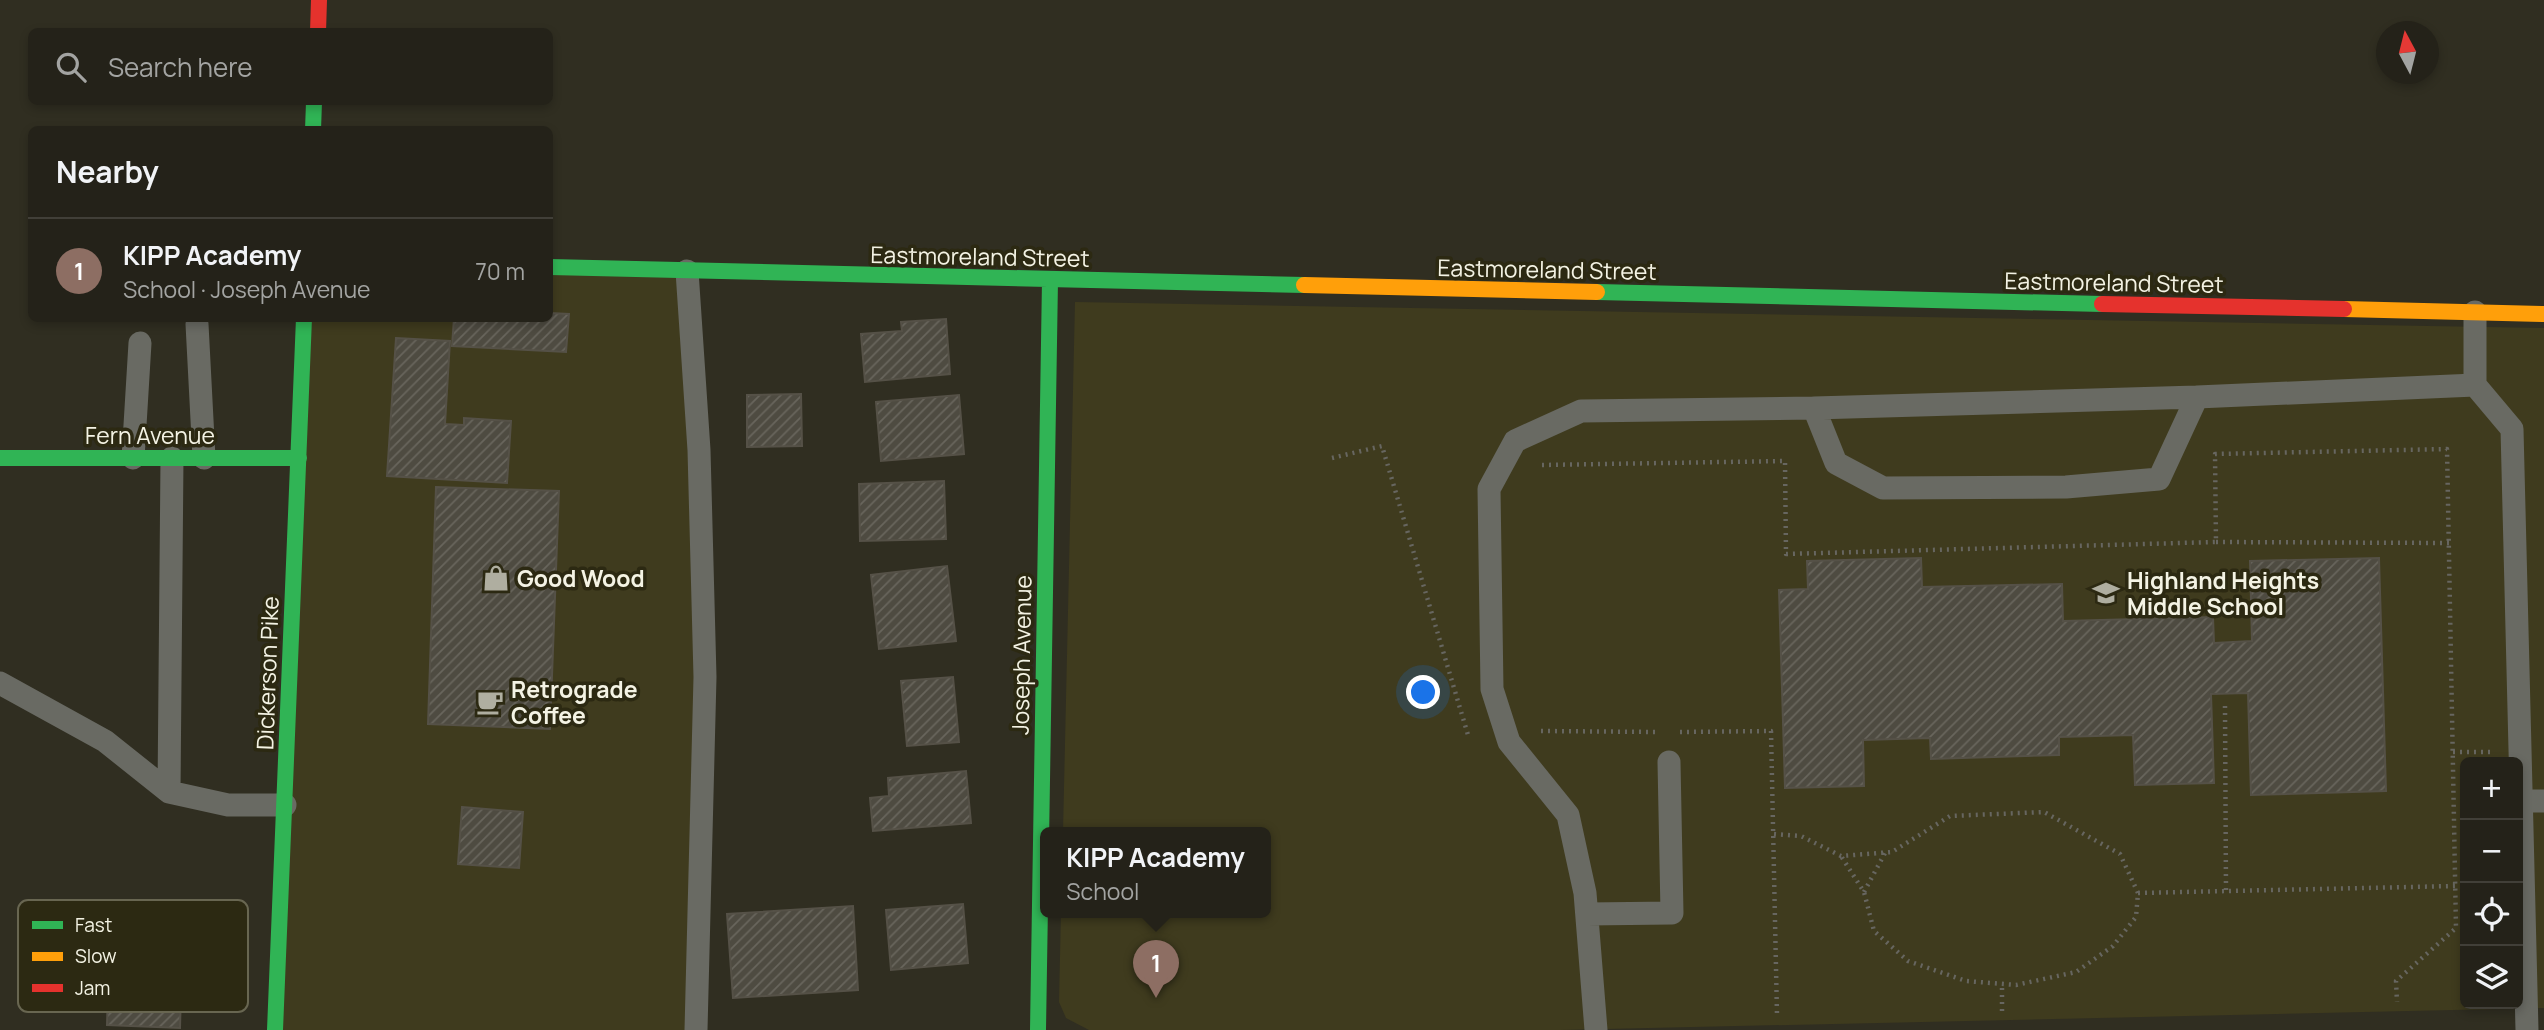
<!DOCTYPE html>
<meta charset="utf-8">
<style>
:root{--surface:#242219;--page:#302f26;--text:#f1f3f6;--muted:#a3a4a2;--line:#413f38;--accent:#1a73e8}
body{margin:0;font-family:Manrope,sans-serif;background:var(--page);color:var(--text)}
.controls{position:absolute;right:21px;bottom:21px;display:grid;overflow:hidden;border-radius:10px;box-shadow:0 4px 10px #0003}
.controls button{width:63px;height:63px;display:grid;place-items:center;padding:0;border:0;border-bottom:2px solid var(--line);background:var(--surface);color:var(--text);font:35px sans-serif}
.compass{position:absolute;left:2376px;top:21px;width:63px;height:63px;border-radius:50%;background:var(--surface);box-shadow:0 4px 10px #0003;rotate:353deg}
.you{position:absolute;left:1424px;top:693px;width:24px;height:24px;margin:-18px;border:5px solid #fff;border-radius:50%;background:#1a73e8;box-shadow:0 0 0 10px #1a73e833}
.badge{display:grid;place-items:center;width:46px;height:46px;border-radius:50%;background:var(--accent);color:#fff;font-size:23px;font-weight:700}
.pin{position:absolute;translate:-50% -58px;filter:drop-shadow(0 2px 4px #0008)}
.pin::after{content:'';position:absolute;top:37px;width:24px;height:21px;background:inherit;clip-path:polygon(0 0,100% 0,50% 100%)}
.popup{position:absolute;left:1040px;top:827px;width:231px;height:91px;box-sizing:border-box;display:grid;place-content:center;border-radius:10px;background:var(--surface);filter:drop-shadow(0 2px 5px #0005);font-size:23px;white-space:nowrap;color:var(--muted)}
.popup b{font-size:26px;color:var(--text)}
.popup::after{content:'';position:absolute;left:50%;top:100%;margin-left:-14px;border:14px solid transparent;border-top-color:var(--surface)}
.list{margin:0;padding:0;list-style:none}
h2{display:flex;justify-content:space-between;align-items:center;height:91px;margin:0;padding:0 28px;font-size:30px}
h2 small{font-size:23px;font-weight:400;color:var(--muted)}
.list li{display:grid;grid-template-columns:46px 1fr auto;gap:21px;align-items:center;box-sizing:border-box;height:105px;padding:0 28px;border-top:2px solid var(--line)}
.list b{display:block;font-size:26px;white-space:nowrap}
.list p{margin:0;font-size:23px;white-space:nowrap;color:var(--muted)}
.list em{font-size:23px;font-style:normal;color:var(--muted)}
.icon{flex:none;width:38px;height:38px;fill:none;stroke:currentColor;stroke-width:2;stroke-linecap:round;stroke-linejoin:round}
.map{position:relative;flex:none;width:2544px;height:1030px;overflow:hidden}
.search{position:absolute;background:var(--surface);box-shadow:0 4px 10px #0003;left:28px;top:28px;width:525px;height:77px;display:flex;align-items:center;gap:18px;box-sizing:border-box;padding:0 24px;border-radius:10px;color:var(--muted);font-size:26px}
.panel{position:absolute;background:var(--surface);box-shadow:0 4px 10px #0003;left:28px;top:126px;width:525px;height:196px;border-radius:10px}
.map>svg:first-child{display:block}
</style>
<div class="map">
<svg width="2544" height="1030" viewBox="0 0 2544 1030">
<defs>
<pattern id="building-hatch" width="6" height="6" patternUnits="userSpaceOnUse" patternTransform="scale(1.75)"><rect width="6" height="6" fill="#4e4b41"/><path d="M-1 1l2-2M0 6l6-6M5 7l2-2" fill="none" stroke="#68655c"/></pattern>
</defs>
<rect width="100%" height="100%" fill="#302e21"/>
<path fill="#3f3b1e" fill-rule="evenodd" d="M550 267 687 271 699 450 696 1030H275L304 319 550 318Z
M1075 302 2544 328V1008L1561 1030H1089L1066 1018 1059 1002 1061 912H1266V832H1063ZM2465 762H2518V1004H2465Z"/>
<path fill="url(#building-hatch)" stroke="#555147" stroke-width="2" d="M550 313 569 314 566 352 452 346 454 318H550Z
M946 319 950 374 865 382 861 334 902 331 901 322Z
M396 338 450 341 445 424 464 425V418L511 421 507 483 387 476Z
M801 394 802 446 747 447V395Z
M959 395 964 454 881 461 876 402Z
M944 481 946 539 860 541 859 484Z
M436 487 559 491 550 729 428 724Z
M1921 558 1922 587 2062 584 2063 621 2213 617 2214 643 2252 641 2250 561 2379 558 2386 791 2251 795 2248 693 2211 694 2214 783 2135 785 2133 735 2059 737V755L1931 759 1930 738 1863 740 1864 786 1785 788 1779 590 1808 589 1807 561Z
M947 566 956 641 879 649 871 575Z
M953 677 959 742 907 746 901 681Z
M966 771 971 823 873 831 870 798 889 796 888 778Z
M462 807 523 812 519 868 458 864Z
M963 904 968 963 891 970 886 910Z
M853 906 858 990 733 998 727 914Z
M74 952 107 953 105 996 72 995Z
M109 954 182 957 180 1028 107 1025Z"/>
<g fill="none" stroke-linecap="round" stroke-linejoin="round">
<path stroke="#676660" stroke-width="4.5" stroke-dasharray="2 5" stroke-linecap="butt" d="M1332 458 1382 446 1468 735
M1542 465 1785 461 1786 554 2216 542 2215 454 2447 449 2456 928 2396 981 2397 1002
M2216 542 2449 543
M2225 706 2226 891
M1541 731 1658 732
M1680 732 1771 731 1777 1015
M2453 752H2490
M1774 834 1801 836 1841 856 1892 852 1950 816 2044 812 2120 854 2138 893 2136 917 2113 946 2076 972 2016 985 1966 981 1908 961 1874 931 1864 892 1841 856
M1864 892 1885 853
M2138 893 2455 886
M2002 1011V984"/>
<path stroke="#696a63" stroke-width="23" d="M687 271 699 450 705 677 696 1030
M2475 312V385
M197 324 204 458
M1814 408 2197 397
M133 458 140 343
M0 683 105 741 169 792 228 805H285
M169 792 172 458
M2521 801H2544
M1587 914 1672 913 1669 762
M1596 1030 1585 893 1568 815 1509 742 1492 689 1489 489 1515 441 1581 411 1814 408 1836 463 1883 488 2066 487 2159 479 2197 397 2475 385 2512 429 2527 1030"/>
<path stroke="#30b455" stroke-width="16" d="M313 130 314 102
M550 267 1304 285
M1597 292 2102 304
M0 458H299
M275 1030 304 318
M1038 1030 1050 280"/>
<path stroke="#ff9f0a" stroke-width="16" d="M1304 285 1597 292
M2344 309 2544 314"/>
<path stroke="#e5322d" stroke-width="16" d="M318 32 319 0
M2102 304 2344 309"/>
</g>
<defs>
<g id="shop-bare" transform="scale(2.1)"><path d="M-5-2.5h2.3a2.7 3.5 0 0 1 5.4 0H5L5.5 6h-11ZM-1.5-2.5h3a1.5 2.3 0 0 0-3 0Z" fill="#afaea0" stroke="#2c2912" stroke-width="2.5" paint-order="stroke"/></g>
<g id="school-bare" transform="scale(2.1)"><path d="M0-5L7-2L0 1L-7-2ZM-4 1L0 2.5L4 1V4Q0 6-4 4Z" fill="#afaea0" stroke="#2c2912" stroke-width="2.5" paint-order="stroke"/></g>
<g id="cafe-bare" transform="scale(2.1)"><path d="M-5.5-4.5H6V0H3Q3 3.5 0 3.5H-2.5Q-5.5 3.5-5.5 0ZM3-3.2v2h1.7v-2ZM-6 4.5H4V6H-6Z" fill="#afaea0" stroke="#2c2912" stroke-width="2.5" paint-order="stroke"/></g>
</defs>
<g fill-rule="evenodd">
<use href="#shop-bare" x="496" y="578"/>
<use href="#school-bare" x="2106" y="593"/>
<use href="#cafe-bare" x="490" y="702"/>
</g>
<g text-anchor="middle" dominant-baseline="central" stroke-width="7" stroke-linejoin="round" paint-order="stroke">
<g font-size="23" fill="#f4f3e4" stroke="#2c2912">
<text transform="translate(980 256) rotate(1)">Eastmoreland Street</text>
<text transform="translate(1547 269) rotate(1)">Eastmoreland Street</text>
<text transform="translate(2114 282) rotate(1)">Eastmoreland Street</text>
<text x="150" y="435">Fern Avenue</text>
<text transform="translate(1021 655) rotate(-89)">Joseph Avenue</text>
<text transform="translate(267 673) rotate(-88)">Dickerson Pike</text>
</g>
<g font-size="23" font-weight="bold" fill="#f4f3e4" stroke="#2c2912" text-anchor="start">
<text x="517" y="578">Good Wood</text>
<text x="2127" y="580">Highland Heights<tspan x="2127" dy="26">Middle School</tspan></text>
<text x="511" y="689">Retrograde<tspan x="511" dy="26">Coffee</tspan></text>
</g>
</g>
<rect x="18" y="900" width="230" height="112" rx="10" fill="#2c2912" stroke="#686651" stroke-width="2"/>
<rect x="32" y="921" width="31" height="8" fill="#30b455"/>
<rect x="32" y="952" width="31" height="9" fill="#ff9f0a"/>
<rect x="32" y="984" width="31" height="8" fill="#e5322d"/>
<g font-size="19" fill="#f4f3e4">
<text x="75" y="932">Fast</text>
<text x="75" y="963">Slow</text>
<text x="75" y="995">Jam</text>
</g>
</svg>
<div class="controls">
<button>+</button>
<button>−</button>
<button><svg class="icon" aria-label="locate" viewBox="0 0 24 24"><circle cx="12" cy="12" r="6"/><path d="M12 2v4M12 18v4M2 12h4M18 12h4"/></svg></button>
<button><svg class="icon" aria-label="layers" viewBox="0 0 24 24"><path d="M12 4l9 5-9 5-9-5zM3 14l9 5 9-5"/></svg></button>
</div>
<svg class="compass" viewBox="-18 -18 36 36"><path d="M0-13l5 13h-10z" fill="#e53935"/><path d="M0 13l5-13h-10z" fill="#a3a4a2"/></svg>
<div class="you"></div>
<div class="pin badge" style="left:1156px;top:998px;background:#8d6e63">1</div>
<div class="popup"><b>KIPP Academy</b>School</div>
<div class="search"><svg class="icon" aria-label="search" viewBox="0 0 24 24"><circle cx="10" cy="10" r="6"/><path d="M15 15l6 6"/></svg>Search here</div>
<section class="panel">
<h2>Nearby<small></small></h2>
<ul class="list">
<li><span class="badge" style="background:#8d6e63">1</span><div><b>KIPP Academy</b><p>School · Joseph Avenue</p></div><em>70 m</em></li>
</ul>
</section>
</div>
